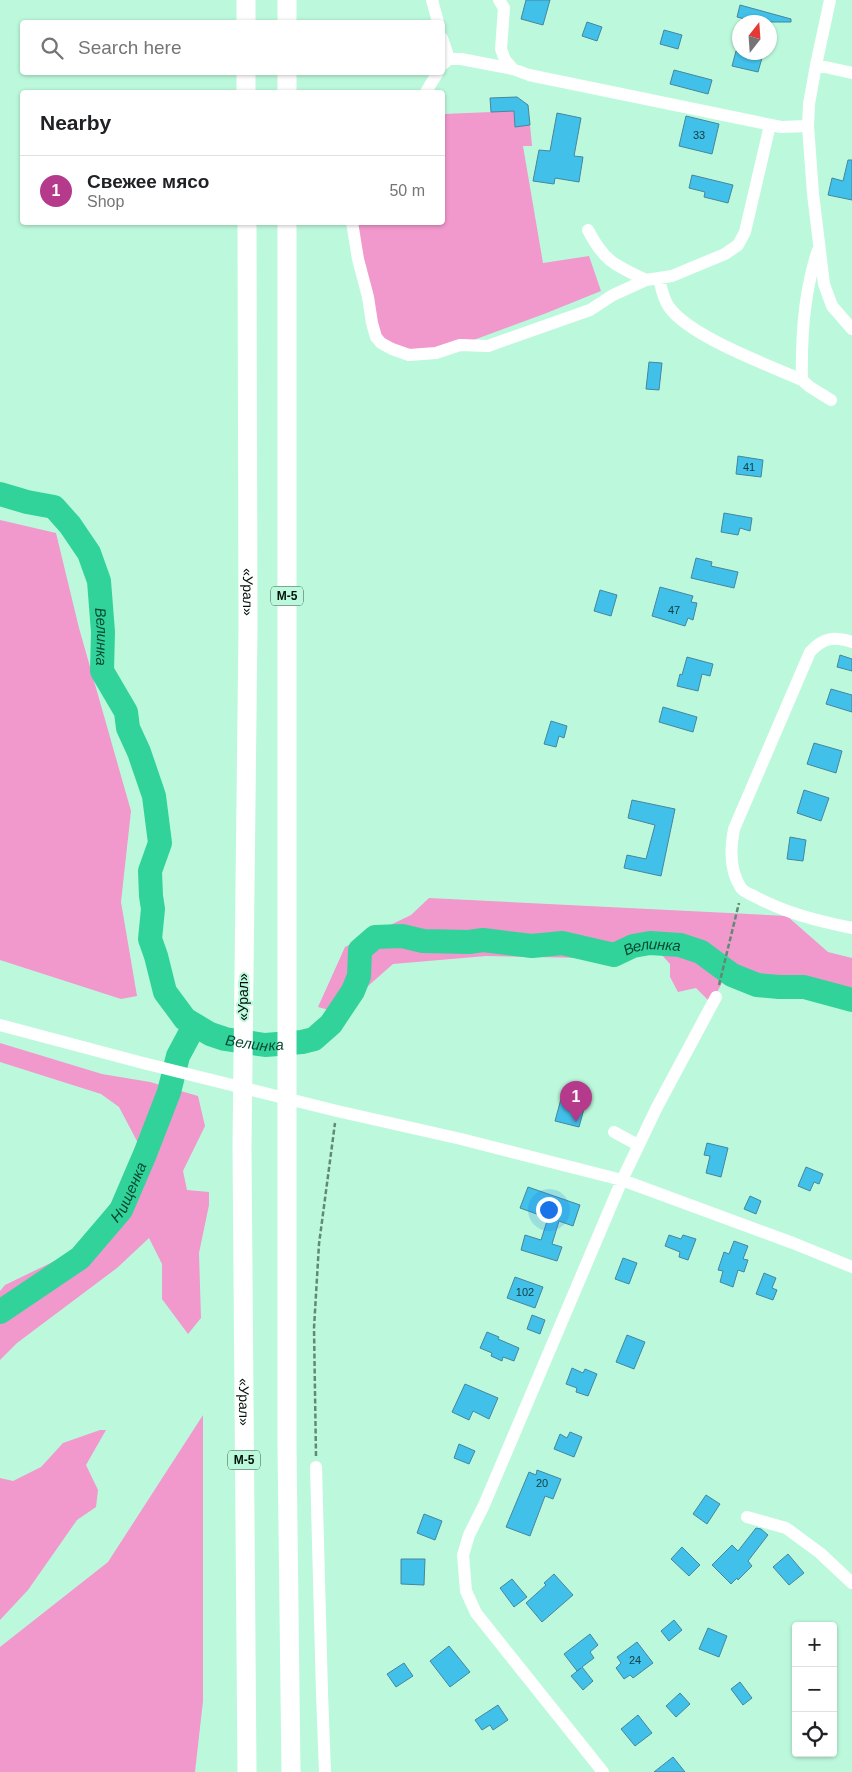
<!DOCTYPE html>
<meta charset="utf-8">
<style>
:root{--surface:#fff;--page:#f6f6f6;--text:#202124;--muted:#757577;--line:#e0e0e0;--accent:#b53a8c}
body{margin:0;font-family:Helvetica,sans-serif;background:var(--page);color:var(--text)}
.controls{position:absolute;right:15px;bottom:15px;display:grid;overflow:hidden;border-radius:5px;box-shadow:0 1px 4px #0004}
.controls button{width:45px;height:45px;display:grid;place-items:center;padding:0;border:0;border-bottom:1px solid var(--line);background:var(--surface);color:var(--text);font:25px sans-serif}
.compass{position:absolute;left:732px;top:15px;width:45px;height:45px;border-radius:50%;background:var(--surface);box-shadow:0 1px 4px #0004;rotate:17deg}
.you{position:absolute;left:548px;top:1209px;width:18px;height:18px;margin:-12px;border:4px solid #fff;border-radius:50%;background:#1a73e8;box-shadow:0 0 0 8px #1a73e833}
.badge{display:grid;place-items:center;width:32px;height:32px;border-radius:50%;background:var(--accent);color:#fff;font-size:16px;font-weight:700}
.pin{position:absolute;translate:-50% -41px;filter:drop-shadow(0 1px 2px #0008)}
.pin::after{content:'';position:absolute;top:26px;width:18px;height:15px;background:inherit;clip-path:polygon(0 0,100% 0,50% 100%)}
.list{margin:0;padding:0;list-style:none}
h2{display:flex;justify-content:space-between;align-items:center;height:65px;margin:0;padding:0 20px;font-size:21px}
h2 small{font-size:16px;font-weight:400;color:var(--muted)}
.list li{display:grid;grid-template-columns:32px 1fr auto;gap:15px;align-items:center;box-sizing:border-box;height:70px;padding:0 20px;border-top:1px solid var(--line)}
.list b{display:block;font-size:19px;white-space:nowrap}
.list p{margin:0;font-size:16px;white-space:nowrap;color:var(--muted)}
.list em{font-size:16px;font-style:normal;color:var(--muted)}
.icon{flex:none;width:28px;height:28px;fill:none;stroke:currentColor;stroke-width:2;stroke-linecap:round;stroke-linejoin:round}
.map{position:relative;flex:none;width:852px;height:1772px;overflow:hidden}
.search{position:absolute;background:var(--surface);box-shadow:0 1px 4px #0004;left:20px;top:20px;width:425px;height:55px;display:flex;align-items:center;gap:12px;box-sizing:border-box;padding:0 18px;border-radius:5px;color:var(--muted);font-size:19px}
.panel{position:absolute;background:var(--surface);box-shadow:0 1px 4px #0004;left:20px;top:90px;width:425px;height:135px;border-radius:5px}
.map>svg:first-child{display:block}
</style>
<div class="map">
<svg width="852" height="1772" viewBox="0 0 852 1772">
<rect width="100%" height="100%" fill="#bcf9dc"/>
<path fill="#f198cd" d="M514 111 515 127 530 125 532 146H523L543 263 589 256 601 291 544 314 460 345 409 355 381 343 352 223 442 222 443 114Z
M0 520 56 533 79 628 131 811 121 902 137 996 121 999 0 960Z
M429 898 787 916 828 952 852 958V992L809 996 723 981 711 1003 696 988 678 992 670 977V964L660 953 586 958 486 956 393 964 368 986 347 1015 318 1007 345 947 411 915Z
M0 1043 102 1074 150 1082 198 1096 205 1126 183 1171 187 1190 209 1192V1205L199 1253 201 1318 188 1334 162 1299V1264L149 1238 117 1268 17 1343 0 1360V1291L5 1285 67 1255 80 1243 115 1198 124 1174 133 1159 138 1143 119 1107 101 1094 0 1062Z
M203 1415V1701L195 1772H0V1647L108 1562Z
M100 1430H106L86 1465 98 1490 96 1507 77 1520 28 1590 0 1620V1478L13 1481 41 1467 63 1443Z"/>
<g fill="none" stroke-linecap="round" stroke-linejoin="round">
<g stroke="#32d39a" stroke-width="24">
<path id="s1" d="M0 494 27 502 54 507 70 525 89 553 99 581 103 632 102 671 126 712 128 728 139 752 154 796 160 843 150 871 151 896 153 909 150 939 156 956 165 992 185 1019 210 1034 225 1039 265 1045 302 1042 314 1039 331 1024 353 991 359 976 360 950 375 937 402 936 423 941 469 942 483 940 532 946 562 943 614 955 633 946 650 943 680 945 701 952 732 975 757 985 779 987H804L852 1000"/>
<path id="s2" d="M0 1312 80 1258 121 1210 145 1154 169 1092 178 1056 194 1026"/>
</g>
</g>
<path fill="#41c0e9" stroke="#47869d" d="M526 0H550L543 25 521 19Z
M740 5 791 19V22H756L737 17Z
M587 22 602 27 597 41 582 36Z
M664 30 682 35 678 49 660 44Z
M736 51 762 58 758 72 732 66Z
M674 70 712 80 708 94 670 84Z
M517 97 528 105 530 125 515 127 514 111 491 112 490 98Z
M557 113 581 118 574 156 583 157 579 182 555 178 554 184 533 181 539 150 550 151Z
M686 116 719 124 712 154 679 146Z
M848 160H852V200L828 195 832 178 843 181Z
M692 175 733 185 728 203 704 197 705 192 689 188Z
M649 362 662 363 659 390 646 389Z
M738 456 763 460 761 477 736 474Z
M724 513 752 518 750 531 740 528 738 535 721 532Z
M696 558 712 562 711 566 738 572 734 588 691 578Z
M660 587 693 596 691 602 697 603 693 620 688 618 685 626 652 616Z
M600 590 617 595 611 616 594 611Z
M840 655 852 659V671L837 667Z
M687 657 713 664 710 676 702 674 698 691 677 686 680 674 682 675Z
M831 689 852 695V712L826 704Z
M663 707 697 717 693 732 659 722Z
M551 721 567 726 564 738 559 736 556 747 544 744Z
M814 743 842 751 836 773 807 764Z
M804 790 829 798 821 821 797 813Z
M632 800 675 809 661 876 624 868 627 855 646 859 655 825 628 818Z
M790 837 806 840 803 861 787 859Z
M561 1099 585 1105 579 1127 555 1121Z
M707 1143 728 1148 721 1177 706 1173 710 1156 704 1155Z
M806 1167 823 1174 819 1184 814 1182 810 1191 798 1186Z
M528 1187 580 1205 573 1226 559 1221 552 1244 562 1247 557 1261 521 1250 525 1235 541 1240 548 1218 520 1208Z
M750 1196 761 1201 756 1214 744 1209Z
M669 1235 681 1239 683 1235 696 1239 688 1260 679 1257 680 1252 665 1246Z
M734 1241 748 1246 743 1259 748 1260 744 1272 738 1270 733 1287 720 1282 723 1271 718 1270 724 1252 729 1254Z
M623 1258 637 1263 629 1284 615 1279Z
M764 1273 776 1278 772 1288 777 1290 773 1300 756 1294Z
M515 1277 543 1287 535 1308 507 1298Z
M532 1315 545 1320 540 1334 527 1329Z
M487 1332 499 1337 498 1339 519 1348 514 1361 503 1357 502 1361 491 1356 492 1353 480 1348Z
M627 1335 645 1342 634 1369 616 1362Z
M572 1368 583 1373 585 1369 597 1374 588 1396 576 1392 577 1388 566 1384Z
M465 1384 498 1398 489 1419 473 1411 469 1420 452 1412Z
M570 1432 582 1437 574 1457 554 1449 560 1434 567 1438Z
M459 1444 475 1451 469 1464 454 1458Z
M537 1470 561 1479 553 1499 545 1496 530 1536 506 1527 529 1472 536 1475Z
M706 1495 720 1504 707 1524 693 1514Z
M424 1514 442 1521 435 1540 417 1533Z
M756 1528 761 1529 768 1535 748 1561 752 1566 738 1580 737 1578 731 1584 712 1565 732 1545 738 1551Z
M682 1547 700 1565 689 1576 671 1559Z
M788 1554 804 1573 789 1585 773 1567Z
M401 1559H425L424 1585 401 1584Z
M554 1574 573 1595 542 1622 526 1603 546 1585 544 1583Z
M512 1579 527 1597 514 1607 500 1588Z
M674 1620 682 1630 669 1641 661 1631Z
M708 1628 727 1636 719 1657 699 1649Z
M590 1634 598 1645 590 1652 594 1658 582 1667 593 1681 583 1690 571 1676 581 1668 577 1671 564 1654Z
M637 1642 653 1663 633 1678 630 1675 624 1679 616 1668 621 1663 617 1657Z
M449 1646 470 1672 450 1687 430 1661Z
M404 1663 413 1676 396 1687 387 1674Z
M740 1682 752 1698 743 1705 731 1689Z
M680 1693 690 1704 676 1717 666 1706Z
M498 1705 508 1720 493 1730 490 1725 482 1730 475 1720Z
M638 1715 652 1733 635 1746 621 1729Z
M673 1757 685 1772H654Z"/>
<g fill="none" stroke-linecap="round" stroke-linejoin="round">
<path stroke="#618975" stroke-width="2.5" stroke-dasharray="5 2.5" stroke-linecap="butt" d="M719 985 739 903
M316 1456 314 1328 319 1244 335 1123"/>
<path stroke="#fff" stroke-width="12" d="M432 0 438 22
M499 0 504 8 501 49 505 60 513 69 529 75 781 127 808 126
M830 0 816 65 809 104 808 126 813 194 824 284 832 306 852 329
M442 38 449 59
M442 65 449 59H461L513 69
M816 65 852 73
M426 92 438 72
M352 222 358 259 368 297 372 323 376 337 381 343 392 349 409 355 436 353 460 345 488 346 590 310 613 295 646 280 672 276 725 254 738 245 745 232 770 125
M588 230C604 261 614 265 646 280
M818 250C804 291 801 337 802 380L810 387 831 400
M659 278C661 287 663 299 669 307 689 336 768 365 802 380
M852 642C833 636 823 638 810 652L734 829C730 849 729 870 741 888 744 892 750 894 754 896 785 913 818 921 852 928
M0 1025 143 1063 337 1111 461 1139 622 1180 793 1243 852 1267
M614 1132 638 1145
M316 1467 322 1693 325 1772
M747 1517 786 1528 820 1553 852 1583
M603 1772 476 1613 466 1591 463 1555 469 1535 484 1505 622 1180 657 1107 716 997"/>
<g stroke="#fff" stroke-width="19">
<path d="M246 0V22"/>
<path d="M287 0V22"/>
<path d="M246 72V92"/>
<path d="M287 72V92"/>
<path id="s3" d="M247 222 248 627 242 1148 247 1772"/>
<path d="M287 222V1447L291 1772"/>
</g>
</g>
<g text-anchor="middle" dominant-baseline="central" stroke-width="4" stroke-linejoin="round" paint-order="stroke">
<g font-size="11" fill="#103d40">
<text x="699" y="135">33</text>
<text x="749" y="467">41</text>
<text x="674" y="610">47</text>
<text x="525" y="1292">102</text>
<text x="542" y="1483">20</text>
<text x="635" y="1660">24</text>
</g>
<g fill="#bcf9dc" stroke="#385748" stroke-width="1">
<rect x="271" y="586.5" width="32" height="19" rx="4"/>
<rect x="228" y="1450.5" width="32" height="19" rx="4"/>
</g>
<g font-size="12" font-weight="bold" fill="#001108">
<text x="287" y="596">М-5</text>
<text x="244" y="1460">М-5</text>
</g>
<g font-size="14" fill="#001108" stroke="#bcf9dc">
<text stroke="none"><textPath href="#s3" startOffset="370">«Урал»</textPath></text>
<text transform="translate(243 997) rotate(-90)">«Урал»</text>
<text stroke="none"><textPath href="#s3" startOffset="1180">«Урал»</textPath></text>
</g>
<g font-size="15" font-style="italic" fill="#074933" stroke="#bcf9dc">
<text stroke="none"><textPath href="#s1" startOffset="199">Велинка</textPath></text>
<text stroke="none"><textPath href="#s1" startOffset="1145">Велинка</textPath></text>
<text stroke="none"><textPath href="#s1" startOffset="679">Велинка</textPath></text>
<text stroke="none"><textPath href="#s2" startOffset="179">Нищенка</textPath></text>
</g>
</g>
</svg>
<div class="controls">
<button>+</button>
<button>−</button>
<button><svg class="icon" aria-label="locate" viewBox="0 0 24 24"><circle cx="12" cy="12" r="6"/><path d="M12 2v4M12 18v4M2 12h4M18 12h4"/></svg></button>
</div>
<svg class="compass" viewBox="-18 -18 36 36"><path d="M0-13l5 13h-10z" fill="#e53935"/><path d="M0 13l5-13h-10z" fill="#757577"/></svg>
<div class="you"></div>
<div class="pin badge" style="left:576px;top:1122px">1</div>
<div class="search"><svg class="icon" aria-label="search" viewBox="0 0 24 24"><circle cx="10" cy="10" r="6"/><path d="M15 15l6 6"/></svg>Search here</div>
<section class="panel">
<h2>Nearby<small></small></h2>
<ul class="list">
<li><span class="badge">1</span><div><b>Свежее мясо</b><p>Shop</p></div><em>50 m</em></li>
</ul>
</section>
</div>
